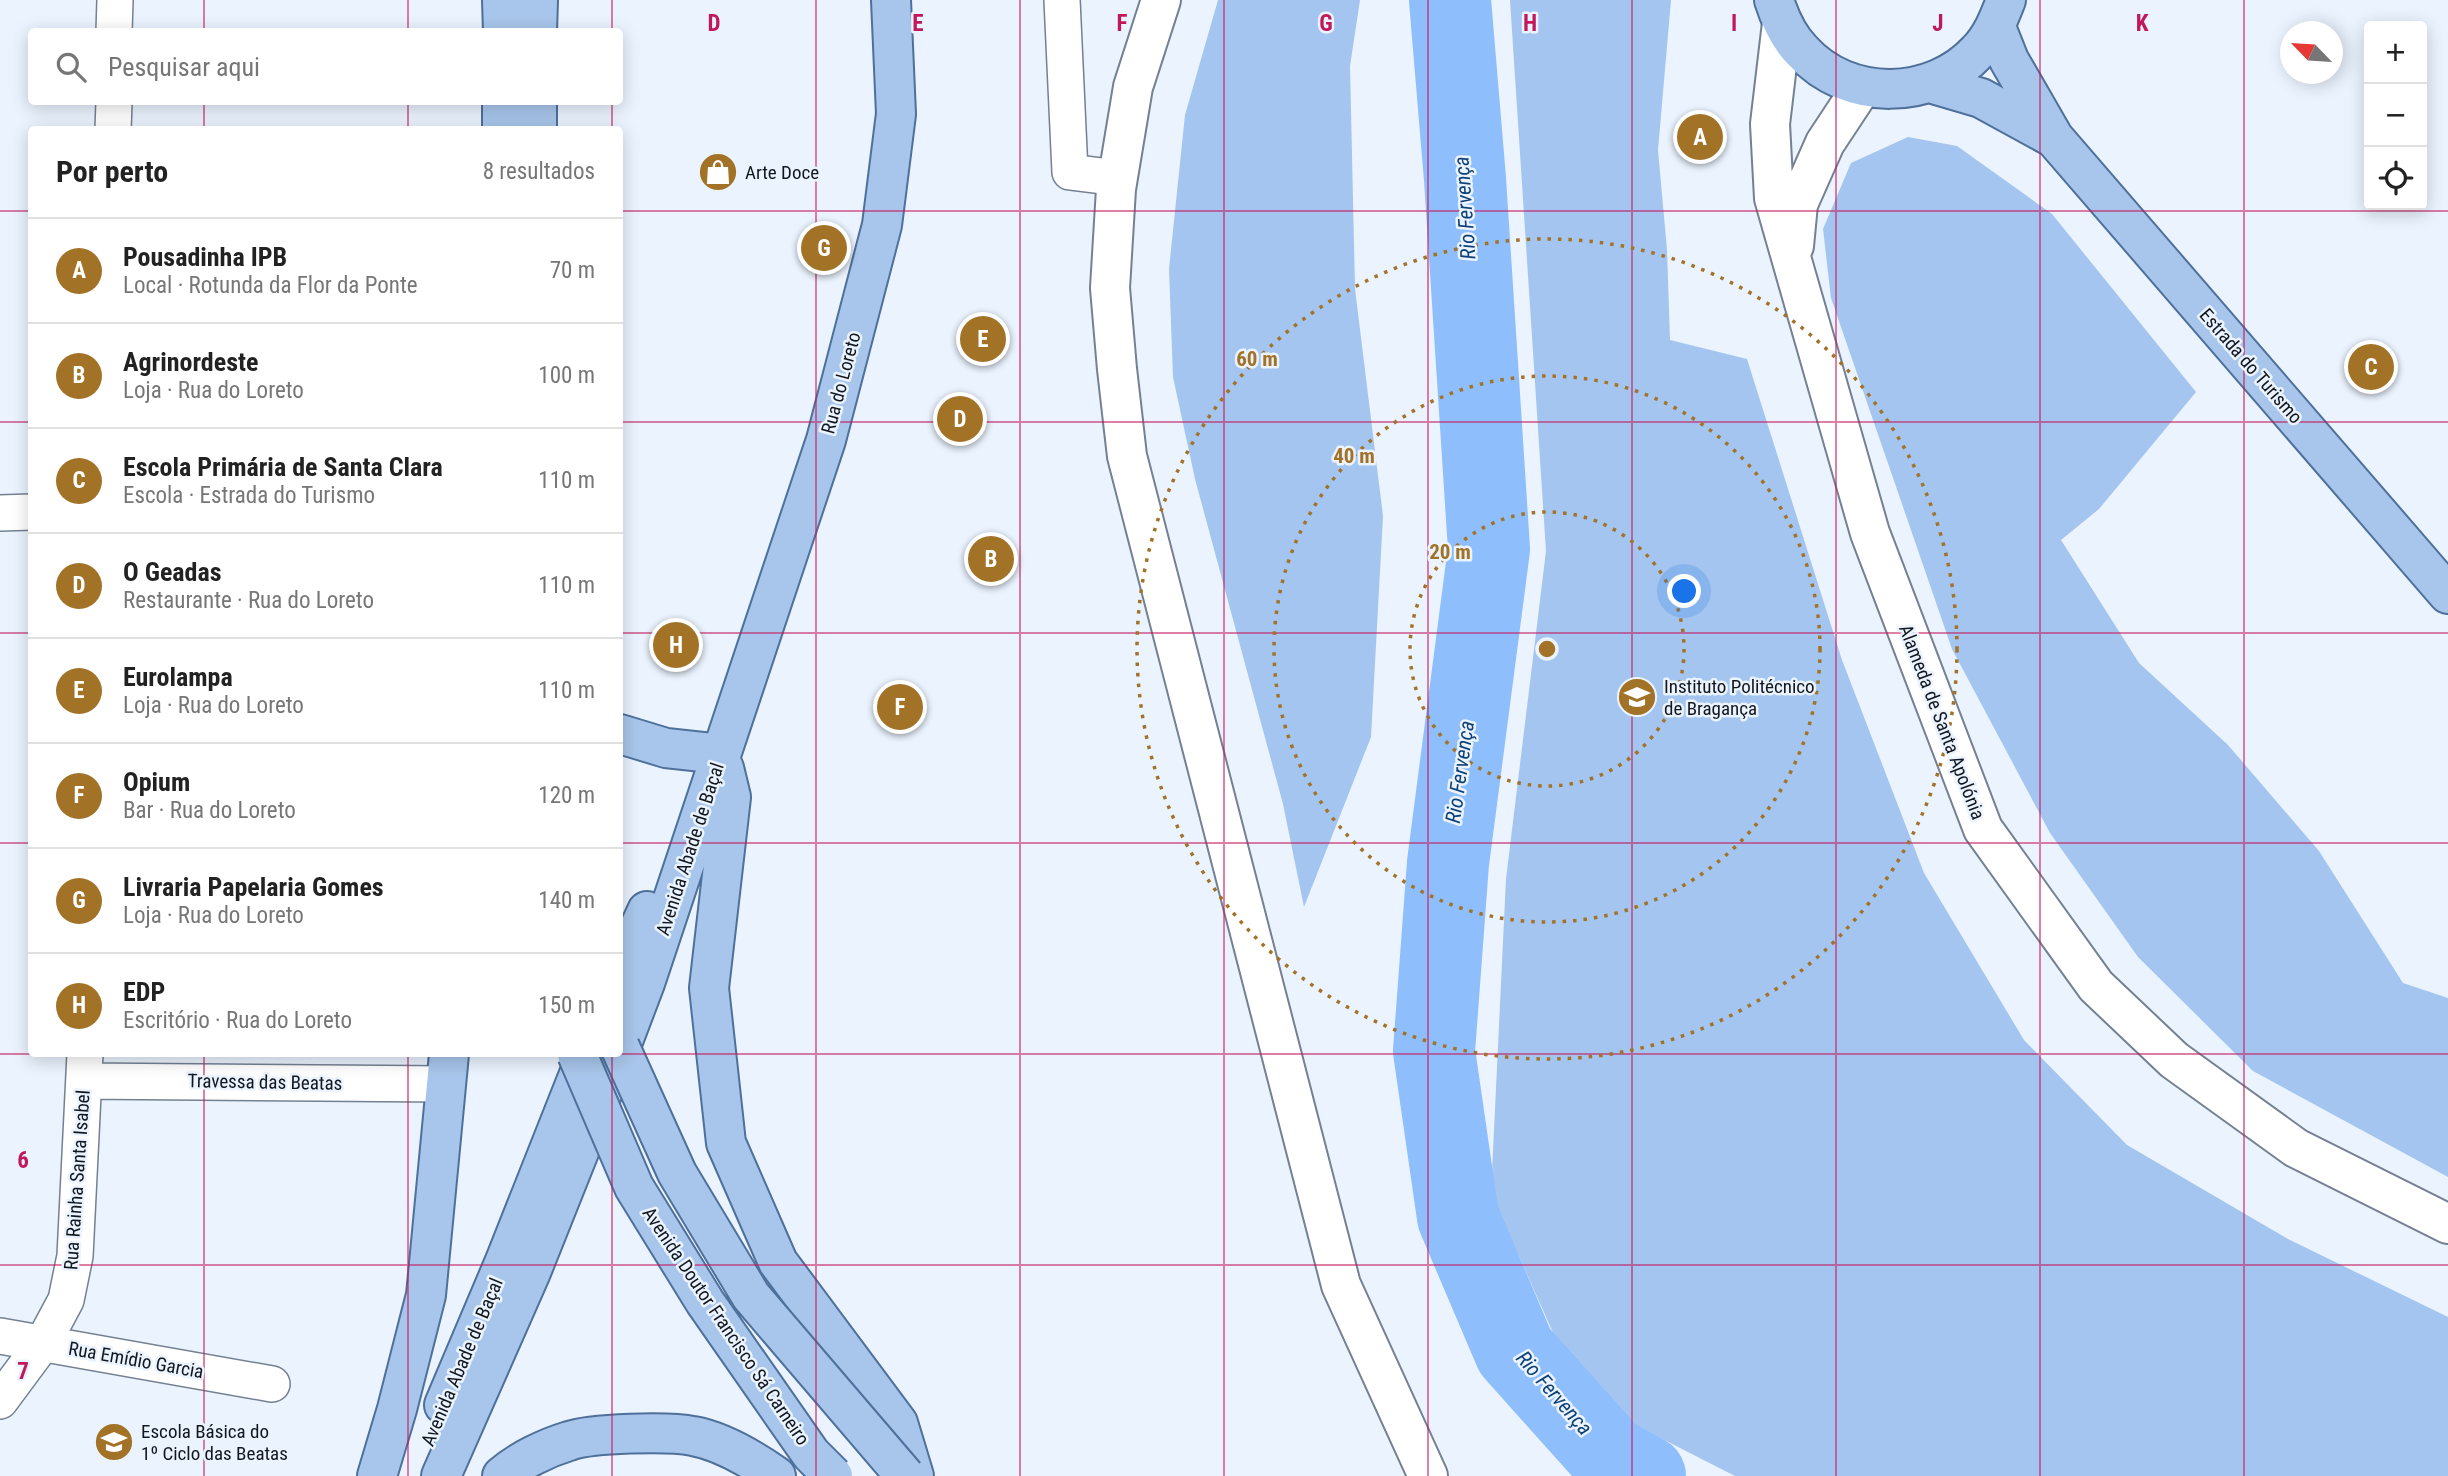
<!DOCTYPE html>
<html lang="pt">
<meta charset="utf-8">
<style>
:root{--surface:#fff;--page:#f2f2f2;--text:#222;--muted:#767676;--line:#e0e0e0;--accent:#a27227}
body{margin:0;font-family:"Roboto Condensed",sans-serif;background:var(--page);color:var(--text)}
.controls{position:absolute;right:21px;top:21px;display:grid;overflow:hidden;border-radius:7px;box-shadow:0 4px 18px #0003}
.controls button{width:63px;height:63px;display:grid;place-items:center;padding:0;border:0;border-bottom:2px solid var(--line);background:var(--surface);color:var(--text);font:35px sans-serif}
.compass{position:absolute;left:2280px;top:21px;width:63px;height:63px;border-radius:50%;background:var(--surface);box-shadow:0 4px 18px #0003;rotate:295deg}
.you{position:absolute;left:1685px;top:592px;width:24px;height:24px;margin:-18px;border:5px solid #fff;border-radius:50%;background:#1a73e8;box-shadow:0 0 0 10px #1a73e833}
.badge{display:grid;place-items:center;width:46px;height:46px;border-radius:50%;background:var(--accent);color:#fff;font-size:23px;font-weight:700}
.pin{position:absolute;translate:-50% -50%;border:4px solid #fff;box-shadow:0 2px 7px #0006}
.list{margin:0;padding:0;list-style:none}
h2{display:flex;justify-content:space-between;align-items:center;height:91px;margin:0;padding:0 28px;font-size:30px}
h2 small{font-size:23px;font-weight:400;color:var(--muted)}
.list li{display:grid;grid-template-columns:46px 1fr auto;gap:21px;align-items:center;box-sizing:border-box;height:105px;padding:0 28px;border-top:2px solid var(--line)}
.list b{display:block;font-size:26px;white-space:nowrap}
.list p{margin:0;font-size:23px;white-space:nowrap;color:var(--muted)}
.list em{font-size:23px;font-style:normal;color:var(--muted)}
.icon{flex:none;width:38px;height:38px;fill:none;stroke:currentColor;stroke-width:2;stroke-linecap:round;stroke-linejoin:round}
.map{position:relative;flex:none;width:2448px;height:1476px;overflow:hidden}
.search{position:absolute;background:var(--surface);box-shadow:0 4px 18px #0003;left:28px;top:28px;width:595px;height:77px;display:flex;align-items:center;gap:18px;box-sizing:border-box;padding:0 24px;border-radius:7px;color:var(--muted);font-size:26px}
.panel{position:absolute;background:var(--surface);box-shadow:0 4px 18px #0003;left:28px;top:126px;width:595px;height:931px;border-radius:7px}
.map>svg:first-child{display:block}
</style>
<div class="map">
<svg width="2448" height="1476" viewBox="0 0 2448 1476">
<rect width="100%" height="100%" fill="#eaf3fe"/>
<path fill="#a4c5ef" d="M1218 0H1360L1350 66 1355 289 1383 516 1371 737 1304 907 1283 804 1195 479 1173 377 1169 269 1185 115Z
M1510 0H1671L1658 150 1667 250 1670 340 1747 359 1842 660 1924 873 2024 1040 2127 1145 2288 1239 2448 1317V1476H1735L1582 1398 1491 1193 1506 879 1546 551Z
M1908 137 1957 146 2052 214 2196 392 2099 509 2061 540 2139 663 2228 745 2319 851 2403 983 2448 998V1177L2253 1071 2138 957 2050 833 1952 649 1831 298 1823 229 1851 163Z"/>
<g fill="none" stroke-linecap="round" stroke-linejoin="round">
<path stroke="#8ebefc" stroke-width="82" d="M1450 0 1465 179 1489 549 1448 863 1434 1051 1458 1217 1515 1351 1610 1457 1645 1476"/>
<g stroke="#748192" stroke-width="38">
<path id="minor" d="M1062 0 1070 172 1118 178
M114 32 115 0
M113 130 114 102
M0 513 32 512
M84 1081 447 1084
M0 1336 272 1384
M0 1401 43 1343 66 1300 75 1256 85 1054"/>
</g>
<g stroke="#748192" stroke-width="42">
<path id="tertiary" d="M1161 0 1133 87 1116 189 1110 288 1117 369 1127 456 1341 1285 1428 1476
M1782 23 1770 124 1774 198 1870 533 1983 829 2096 986 2174 1060 2296 1148 2448 1224
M1794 246 1798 204 1825 143 1862 87"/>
</g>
<g stroke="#4e709b" stroke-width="42">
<path id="primary" d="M502 0 503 32
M1774 0C1780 19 1788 37 1802 51 1848 102 1932 101 1978 51 1992 37 1999 18 2006 0
M1996 27 2009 60 2054 138 2448 594
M537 32 538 0
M1930 83 1981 98 2054 138
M537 102V130
M502 130V102
M620 734 666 748 721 754
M724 768 731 797 709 988 726 1143 778 1262 898 1423 914 1476
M620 970 647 911
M620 1049 645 983 826 440 882 225 896 114 891 0
M444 1405 505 1261 587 1054
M377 1476 397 1409 426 1295 449 1054
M441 1476 531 1272 618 1054
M502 1476C519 1461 546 1448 569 1441 591 1433 669 1431 693 1436 721 1441 753 1460 776 1476"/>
</g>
<use href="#minor" stroke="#fff" stroke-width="35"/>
<use href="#tertiary" stroke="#fff" stroke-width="38"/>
<use href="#primary" stroke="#a8c6eb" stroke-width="38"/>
<g stroke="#4e709b" stroke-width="42" stroke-linecap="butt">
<path id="primary-bridge" d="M620 1047 677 1173 751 1296 905 1476
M577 1054 634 1187 705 1302 811 1454 833 1476"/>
</g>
<use href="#primary-bridge" stroke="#a8c6eb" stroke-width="38"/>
</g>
<path fill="none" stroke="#c2185b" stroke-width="2" stroke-opacity="0.55" d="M204 0V32M408 0V32M612 0V32M816 0V1476M1020 0V1476M1224 0V1476M1428 0V1476M1632 0V1476M1836 0V1476M2040 0V1476M2244 0V1476M204 102V130M408 102V130M612 102V130M0 211H32M620 211H2448M0 422H32M620 422H2448M0 633H32M620 633H2448M0 843H32M620 843H2448M0 1054H2448M204 1054V1476M408 1054V1476M612 1054V1476M0 1265H2448"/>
<g fill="none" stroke="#a27227" stroke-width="3.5" stroke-dasharray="3.5 7">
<circle cx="1547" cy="649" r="137"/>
<circle cx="1547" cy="649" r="273"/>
<circle cx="1547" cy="649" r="410"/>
</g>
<defs>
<g id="shop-disc" transform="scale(2.0125)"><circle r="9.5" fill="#a27227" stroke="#eaf3fe"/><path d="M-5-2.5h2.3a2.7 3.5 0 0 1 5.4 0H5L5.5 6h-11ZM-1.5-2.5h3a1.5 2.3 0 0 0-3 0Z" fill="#fff"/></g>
<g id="university-disc" transform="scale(2.0125)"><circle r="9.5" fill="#a27227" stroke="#eaf3fe"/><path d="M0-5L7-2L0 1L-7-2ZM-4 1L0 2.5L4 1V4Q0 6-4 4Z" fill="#fff"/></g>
<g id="school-disc" transform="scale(2.0125)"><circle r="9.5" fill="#a27227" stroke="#eaf3fe"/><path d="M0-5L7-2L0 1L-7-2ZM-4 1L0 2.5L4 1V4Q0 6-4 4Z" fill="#fff"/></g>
</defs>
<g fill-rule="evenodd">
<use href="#shop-disc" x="718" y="172"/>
<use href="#university-disc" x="1637" y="697"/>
<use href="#school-disc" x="114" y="1442"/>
</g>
<g text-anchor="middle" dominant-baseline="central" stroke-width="5" stroke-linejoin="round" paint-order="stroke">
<g font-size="19" fill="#12171e" stroke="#eaf3fe" text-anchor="start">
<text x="745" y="172">Arte Doce</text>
<text x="1664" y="686">Instituto Politécnico<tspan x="1664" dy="22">de Bragança</tspan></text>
<text x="141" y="1431">Escola Básica do<tspan x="141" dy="22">1º Ciclo das Beatas</tspan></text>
</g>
<g font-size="19" fill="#12171e" stroke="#eaf3fe">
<text transform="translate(2251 366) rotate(49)">Estrada do Turismo</text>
<text transform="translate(841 383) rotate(-75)">Rua do Loreto</text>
<text transform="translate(1942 722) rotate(69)">Alameda de Santa Apolónia</text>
<text transform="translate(690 849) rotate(-72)">Avenida Abade de Baçal</text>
<text transform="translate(265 1082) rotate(1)">Travessa das Beatas</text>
<text transform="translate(77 1180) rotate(-86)">Rua Rainha Santa Isabel</text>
<text transform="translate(726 1326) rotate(56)">Avenida Doutor Francisco Sá Carneiro</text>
<text transform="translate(136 1360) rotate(10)">Rua Emídio Garcia</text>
<text transform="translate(462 1362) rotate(-67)">Avenida Abade de Baçal</text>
</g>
<g font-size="21" font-style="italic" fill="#0f4076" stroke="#eaf3fe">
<text transform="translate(1465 208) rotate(-94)">Rio Fervença</text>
<text transform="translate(1460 772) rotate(-82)">Rio Fervença</text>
<text transform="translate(1554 1393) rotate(49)">Rio Fervença</text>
</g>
</g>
<g font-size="23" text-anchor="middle" font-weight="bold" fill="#c2185b" stroke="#eaf3fe" stroke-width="5" stroke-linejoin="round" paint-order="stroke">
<text x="714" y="31">D</text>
<text x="918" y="31">E</text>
<text x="1122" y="31">F</text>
<text x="1326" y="31">G</text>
<text x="1530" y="31">H</text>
<text x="1734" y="31">I</text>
<text x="1938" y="31">J</text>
<text x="2142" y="31">K</text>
<text x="23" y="1168">6</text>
<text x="23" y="1379">7</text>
</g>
<circle cx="1547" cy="649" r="10" fill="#a27227" stroke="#eaf3fe" stroke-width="3.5"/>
<g font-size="21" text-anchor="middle" font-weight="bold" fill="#a27227" stroke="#eaf3fe" stroke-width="5" stroke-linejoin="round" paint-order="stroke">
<text x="1257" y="366">60 m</text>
<text x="1354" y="463">40 m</text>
<text x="1450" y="559">20 m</text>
</g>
</svg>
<div class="controls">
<button>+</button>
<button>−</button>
<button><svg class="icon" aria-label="locate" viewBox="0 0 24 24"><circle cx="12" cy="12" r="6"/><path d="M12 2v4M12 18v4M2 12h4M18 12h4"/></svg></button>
</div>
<svg class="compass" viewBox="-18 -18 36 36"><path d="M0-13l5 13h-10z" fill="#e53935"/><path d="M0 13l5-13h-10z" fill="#767676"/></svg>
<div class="you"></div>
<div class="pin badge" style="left:1700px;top:137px">A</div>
<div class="pin badge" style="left:991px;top:559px">B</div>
<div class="pin badge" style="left:2371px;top:367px">C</div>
<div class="pin badge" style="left:960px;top:419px">D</div>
<div class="pin badge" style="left:983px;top:339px">E</div>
<div class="pin badge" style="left:900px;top:707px">F</div>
<div class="pin badge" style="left:824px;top:248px">G</div>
<div class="pin badge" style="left:676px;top:645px">H</div>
<div class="search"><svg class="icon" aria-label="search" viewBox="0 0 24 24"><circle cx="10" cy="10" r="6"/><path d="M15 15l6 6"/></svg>Pesquisar aqui</div>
<section class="panel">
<h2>Por perto<small>8 resultados</small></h2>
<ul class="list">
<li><span class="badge">A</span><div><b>Pousadinha IPB</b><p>Local · Rotunda da Flor da Ponte</p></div><em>70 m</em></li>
<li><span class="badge">B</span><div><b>Agrinordeste</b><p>Loja · Rua do Loreto</p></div><em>100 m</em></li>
<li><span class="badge">C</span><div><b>Escola Primária de Santa Clara</b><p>Escola · Estrada do Turismo</p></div><em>110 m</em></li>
<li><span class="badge">D</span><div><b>O Geadas</b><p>Restaurante · Rua do Loreto</p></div><em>110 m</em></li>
<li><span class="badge">E</span><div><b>Eurolampa</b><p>Loja · Rua do Loreto</p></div><em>110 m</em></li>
<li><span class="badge">F</span><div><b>Opium</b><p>Bar · Rua do Loreto</p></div><em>120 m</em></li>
<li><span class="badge">G</span><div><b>Livraria Papelaria Gomes</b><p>Loja · Rua do Loreto</p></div><em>140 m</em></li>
<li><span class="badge">H</span><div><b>EDP</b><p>Escritório · Rua do Loreto</p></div><em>150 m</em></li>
</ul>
</section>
</div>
